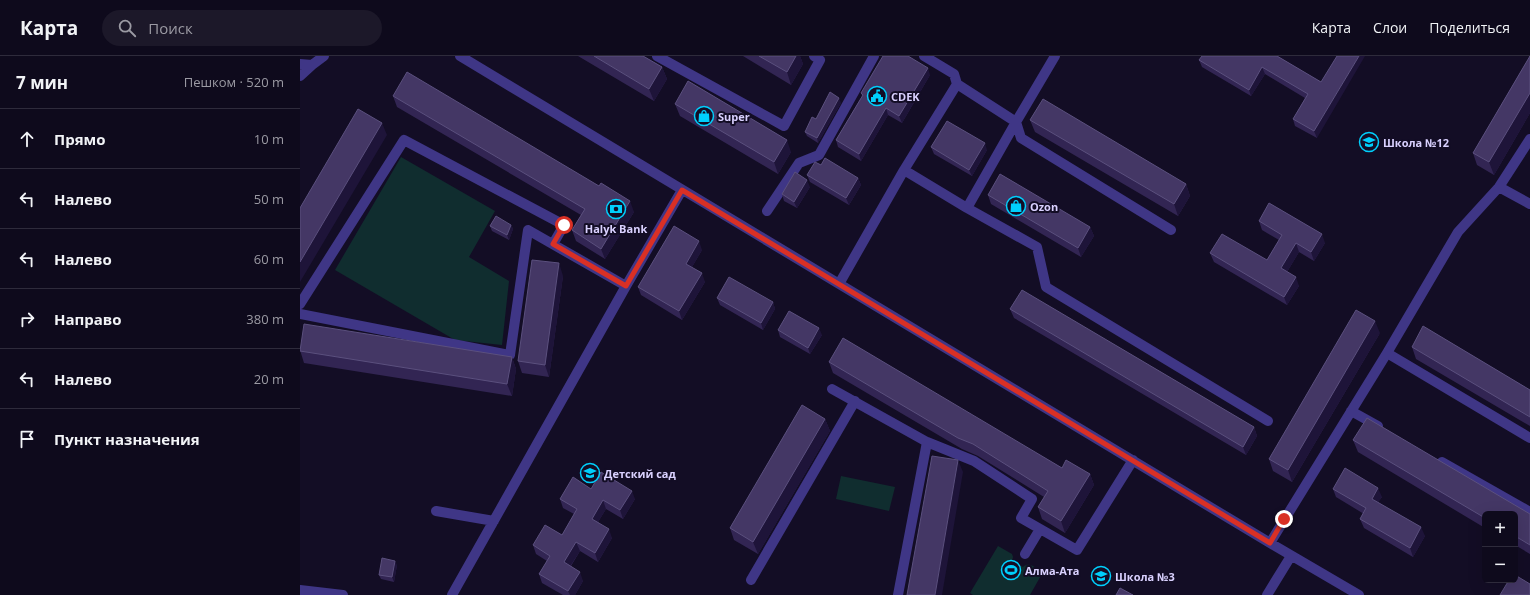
<!DOCTYPE html>
<html lang="ru">
<meta charset="utf-8">
<style>
:root{--surface:#0e0a1c;--page:#1c1829;--text:#f1f3f6;--muted:#9b9aa3;--line:#2e2b3b}
body{margin:0;font-family:"Open Sans",sans-serif;background:var(--page);color:var(--text)}
.controls{position:absolute;right:12px;bottom:12px;display:grid;overflow:hidden;border-radius:6px;box-shadow:0 4px 16px #0002}
.controls button{width:36px;height:36px;display:grid;place-items:center;padding:0;border:0;border-bottom:1px solid var(--line);background:var(--surface);color:var(--text);font:20px sans-serif}
.stop{position:absolute;width:12px;height:12px;margin:-9px;border:3px solid #d93025;border-radius:50%;background:#fff}
.stop.end{background:#d93025;border-color:#fff;box-shadow:0 1px 4px #0008}
.list{margin:0;padding:0;list-style:none}
h2{display:flex;justify-content:space-between;align-items:center;height:52px;margin:0;padding:0 16px;font-size:17px}
h2 small{font-size:13px;font-weight:400;color:var(--muted)}
.list li{display:grid;grid-template-columns:26px 1fr auto;gap:12px;align-items:center;box-sizing:border-box;height:60px;padding:0 16px;border-top:1px solid var(--line)}
.list b{display:block;font-size:15px;white-space:nowrap}
.list em{font-size:13px;font-style:normal;color:var(--muted)}
.icon{flex:none;width:22px;height:22px;fill:none;stroke:currentColor;stroke-width:2;stroke-linecap:round;stroke-linejoin:round}
.map{position:relative;flex:none;width:1230px;height:539px;overflow:hidden}
header{display:flex;align-items:center;gap:24px;box-sizing:border-box;height:56px;padding:0 20px;background:var(--surface);border-bottom:1px solid var(--line)}
header strong{font-size:19px}
nav{display:flex;gap:22px;margin-inline-start:auto;font-size:14px}
.search{width:280px;height:36px;background:var(--page);display:flex;align-items:center;gap:10px;box-sizing:border-box;padding:0 14px;border-radius:22px;color:var(--muted);font-size:15px}
main{display:flex}
aside{flex:1;background:var(--surface)}
.map>svg:first-child{display:block}
</style>
<header>
<strong>Карта</strong>
<div class="search"><svg class="icon" aria-label="search" viewBox="0 0 24 24"><circle cx="10" cy="10" r="6"/><path d="M15 15l6 6"/></svg>Поиск</div>
<nav><a>Карта</a><a>Слои</a><a>Поделиться</a></nav>
</header>
<main>
<aside>
<h2>7 мин<small>Пешком · 520 m</small></h2>
<ul class="list">
<li><svg class="icon" aria-label="ahead" viewBox="0 0 24 24"><path d="M12 20V5M6 11l6-6 6 6"/></svg><div><b>Прямо</b></div><em>10 m</em></li>
<li><svg class="icon" aria-label="left" viewBox="0 0 24 24"><path d="M17 20v-9H6M10 6l-5 5 5 5"/></svg><div><b>Налево</b></div><em>50 m</em></li>
<li><svg class="icon" aria-label="left" viewBox="0 0 24 24"><path d="M17 20v-9H6M10 6l-5 5 5 5"/></svg><div><b>Налево</b></div><em>60 m</em></li>
<li><svg class="icon" aria-label="right" viewBox="0 0 24 24"><path d="M7 20v-9h11M14 6l5 5-5 5"/></svg><div><b>Направо</b></div><em>380 m</em></li>
<li><svg class="icon" aria-label="left" viewBox="0 0 24 24"><path d="M17 20v-9H6M10 6l-5 5 5 5"/></svg><div><b>Налево</b></div><em>20 m</em></li>
<li><svg class="icon" aria-label="arrive" viewBox="0 0 24 24"><path d="M6 21V4h12l-3 4 3 4H6"/></svg><div><b>Пункт назначения</b></div></li>
</ul>
</aside>
<div class="map">
<svg width="1230" height="539" viewBox="0 0 1230 539">
<rect width="100%" height="100%" fill="#130d25"/>
<path fill="#102d2f" d="M101 101 195 155 169 201 209 225 202 289 155 284 35 214Z
M541 420 595 431 589 455 536 443Z
M698 490 712 498 713 501 712 505 723 511C729 505 737 513 743 516L730 539H673L670 537Z"/>
<g fill="none" stroke-linecap="round" stroke-linejoin="round">
<path stroke="#3f3686" stroke-width="10" d="M160 0 970 487 1059 539
M357 0 484 70 520 4 514 0
M624 0 654 18 657 28
M0 8 12 9 24 0
M0 20 12 9
M604 114 657 28 716 66 721 82 871 174
M1199 131 1230 148
M667 152 716 66 755 0
M467 155 499 107 519 99 574 0
M539 228 604 114 667 152 737 191 746 231 968 365
M0 248 104 84 264 169 253 188
M0 258 210 299 228 174 326 230
M1087 297 1230 382
M532 333 627 386
M1051 355 1078 370
M1142 406 1230 456
M136 455 194 465
M970 487 1087 297 1158 176 1199 131 1230 83
M725 498 740 473
M451 524 555 345
M0 534 43 539
M152 539 326 230 382 134
M598 539 627 386 674 405 732 443 721 462 777 494 833 404
M967 539 991 500"/>
</g>
<path fill="#322553" d="M278 0H343L362 11 367 23 354 45Z
M443 0H500L503 8 491 29Z
M977 0 1021 26 1017 82 995 70 993 63 1005 42 965 18 951 40 902 11 899 4Z
M1230 0V57L1194 119 1177 109 1173 97Z
M630 19 602 67 588 59 561 105 538 91 536 84 562 40 561 37Z
M93 40 299 130 334 156 305 203 276 185 272 174 281 159 97 51Z
M541 47 518 87 507 80 505 76 516 63Z
M375 48 491 96 478 118 380 60Z
M730 64 886 128 890 140 878 160 735 76Z
M631 91 687 94 672 120 634 98Z
M521 109 558 122 561 129 549 149 510 126 507 119Z
M510 131 497 152 484 145 482 138Z
M688 139 790 171 794 180 781 201 691 148Z
M959 165 1025 187 1014 205 999 196 987 216 999 230 987 249 914 206 910 197 967 204 979 184 962 174Z
M211 169 213 173 209 184 192 175 190 170Z
M402 194 392 211 405 226 382 264 341 239 338 231Z
M263 220 249 321 222 317 218 305Z
M417 242 473 246 475 253 463 274 420 249Z
M710 253 954 371 957 380 946 399 714 262Z
M478 274 522 279 510 298 480 281Z
M1080 277 992 426 973 415 969 403Z
M1112 291 1230 334V370L1116 303Z
M0 294 212 301 216 313 212 340 4 307Z
M529 306 762 412 790 418 794 429 765 477 742 463 738 451 744 441 678 400 662 393 533 317Z
M525 363 530 375 458 498 434 484 430 472Z
M1053 384 1230 458V498L1215 489V458H1185V472L1058 396Z
M291 433 335 443 323 463 306 453 298 466 312 482 298 506 280 495 271 510 283 525 275 539H263L242 527 239 518 247 505 236 498 233 489 262 479 274 458 263 452 260 443Z
M1033 433 1082 441 1078 446 1125 480 1113 501 1064 472 1060 463 1064 458 1036 441Z
M97 509 94 526 81 523 79 519Z"/>
<path fill="#1e1439" d="M496 0H500L503 8 491 29 487 16Z
M1059 0H1065L1017 82 1014 75Z
M362 11 367 23 354 45 349 33Z
M962 11 965 18 951 40 949 34Z
M628 12 630 19 602 67 599 60Z
M1230 37V57L1194 119 1189 106Z
M539 42 541 47 518 87 517 82Z
M586 52 588 59 561 105 559 98Z
M82 67 87 79 0 226V206Z
M487 84 491 96 478 118 474 106Z
M685 87 687 94 672 120 669 114Z
M558 122 561 129 549 149 546 142Z
M507 124 510 131 497 152 494 146Z
M886 128 890 140 878 160 874 148Z
M330 145 334 156 305 203 301 193Z
M211 169 213 173 209 184 207 179Z
M790 171 794 180 781 201 778 192Z
M1022 178 1025 187 1014 205 1011 196Z
M399 185 402 194 389 216 386 208Z
M996 187 999 196 984 221 981 212Z
M259 207 263 220 249 321 245 309Z
M402 217 405 226 382 264 379 255Z
M996 221 999 230 987 249 984 241Z
M473 246 475 253 463 274 461 267Z
M1075 265 1080 277 992 426 988 414Z
M519 272 522 279 510 298 508 292Z
M212 301 216 313 212 340 207 328Z
M525 363 530 375 458 498 453 486Z
M954 371 957 380 946 399 943 391Z
M658 404 663 416 642 539H635Z
M790 418 794 429 765 477 761 465Z
M1078 432 1082 441 1075 451 1072 443Z
M332 435 335 443 323 463 320 454Z
M303 444 306 453 295 471 292 463Z
M1121 471 1125 480 1113 501 1110 492Z
M309 473 312 482 298 506 295 497Z
M276 486 280 495 267 515 264 506Z
M95 505 97 509 94 526 92 521Z
M280 516 283 525 275 539H270L268 535Z"/>
<path fill="#443765" stroke="#5b507e" d="M294 0H343L362 11 349 33Z
M459 0H496L487 16Z
M583 0H608L628 12 599 60 586 52 559 98 536 84 563 39 561 37Z
M902 0H977L1021 26 1037 0H1059L1014 75 993 63 1008 38 962 11 949 34 899 4Z
M1230 0V37L1189 106 1173 97Z
M107 16 299 130 301 127 330 145 301 193 272 174 285 153 93 40Z
M388 25 487 84 474 106 375 48Z
M530 36 539 42 517 82 505 76 512 61 516 63Z
M743 43 886 128 874 148 730 64Z
M58 53 82 67 0 206V152Z
M647 65 685 87 669 114 631 91Z
M525 102 558 122 546 142 507 119 515 106 521 109Z
M495 116 507 124 494 146 482 138Z
M700 118 790 171 778 192 688 139Z
M969 147 1022 178 1011 196 996 187 981 212 996 221 984 241 910 197 922 178 967 204 982 179 959 165Z
M196 160 211 169 207 179 190 170Z
M374 170 399 185 386 208 402 217 379 255 338 231Z
M232 204 259 207 245 309 218 305Z
M429 221 473 246 461 267 417 242Z
M722 234 954 371 943 391 710 253Z
M1056 254 1075 265 988 414 969 403Z
M489 255 519 272 508 292 478 274Z
M4 268 212 301 207 328 0 295Z
M1123 270 1230 334V361L1112 291Z
M543 282 762 412 766 404 790 418 761 465 738 451 748 435 673 388 658 382 529 306Z
M502 349 525 363 453 486 430 472Z
M1067 362 1230 458V489L1215 480V458H1185V462L1053 384Z
M632 400 658 404 635 539H607Z
M1045 412 1078 432 1072 443 1121 471 1110 492 1060 463 1066 452 1033 433Z
M301 416 332 435 320 454 303 444 292 463 309 473 295 497 276 486 264 506 280 516 268 535 239 518 250 500 233 489 245 469 262 479 277 453 260 443 273 421 291 433Z
M82 502 95 505 92 521 79 519Z
M1215 519 1230 528V539H1200L1209 524H1215Z
M820 532 833 539H816Z"/>
<g fill="none" stroke-linecap="round" stroke-linejoin="round">
<path stroke="#d93025" stroke-width="5" d="M264 169 253 188 326 230 382 134 970 487 984 463"/>
</g>
<defs>
<g id="civic-ring" transform="scale(1)"><circle r="9.5" fill="#130d25" stroke="#00cffc" stroke-width="1.5"/><path d="M-.6-6.5H3V-4.5H.6V-3L4-1V1h2V6H-6V1h2V-1L-.6-3ZM-1.2 2.5V6h2.4V2.5Z" fill="#00cffc"/></g>
<g id="shop-ring" transform="scale(1)"><circle r="9.5" fill="#130d25" stroke="#00cffc" stroke-width="1.5"/><path d="M-5-2.5h2.3a2.7 3.5 0 0 1 5.4 0H5L5.5 6h-11ZM-1.5-2.5h3a1.5 2.3 0 0 0-3 0Z" fill="#00cffc"/></g>
<g id="school-ring" transform="scale(1)"><circle r="9.5" fill="#130d25" stroke="#00cffc" stroke-width="1.5"/><path d="M0-5L7-2L0 1L-7-2ZM-4 1L0 2.5L4 1V4Q0 6-4 4Z" fill="#00cffc"/></g>
<g id="bank-ring" transform="scale(1)"><circle r="9.5" fill="#130d25" stroke="#00cffc" stroke-width="1.5"/><path d="M-6-4H6V4H-6ZM0-2.3a2.3 2.3 0 1 0 0 4.6a2.3 2.3 0 1 0 0-4.6Z" fill="#00cffc"/></g>
<g id="stadium-ring" transform="scale(1)"><circle r="9.5" fill="#130d25" stroke="#00cffc" stroke-width="1.5"/><path d="M0-5a6.5 5 0 1 0 0 10a6.5 5 0 1 0 0-10ZM-3.5-1.8h7v3.6h-7Z" fill="#00cffc"/></g>
</defs>
<g fill-rule="evenodd">
<use href="#civic-ring" x="577" y="40"/>
<use href="#shop-ring" x="404" y="60"/>
<use href="#school-ring" x="1069" y="86"/>
<use href="#shop-ring" x="716" y="150"/>
<use href="#bank-ring" x="316" y="153"/>
<use href="#school-ring" x="290" y="417"/>
<use href="#stadium-ring" x="711" y="514"/>
<use href="#school-ring" x="801" y="520"/>
</g>
<g text-anchor="middle" dominant-baseline="central" stroke-width="4" stroke-linejoin="round" paint-order="stroke">
<g font-size="11" font-weight="bold" fill="#dad1ff" stroke="#130d25" text-anchor="start">
<text x="591" y="40">CDEK</text>
<text x="418" y="60">Super</text>
<text x="1083" y="86">Школа №12</text>
<text x="730" y="150">Ozon</text>
<text x="316" y="172" text-anchor="middle">Halyk Bank</text>
<text x="304" y="417">Детский сад</text>
<text x="725" y="514">Алма-Ата</text>
<text x="815" y="520">Школа №3</text>
</g>
</g>
</svg>
<div class="controls">
<button>+</button>
<button>−</button>
</div>
<div class="stop" style="left:264px;top:169px"></div>
<div class="stop end" style="left:984px;top:463px"></div>
</div>
</main>
